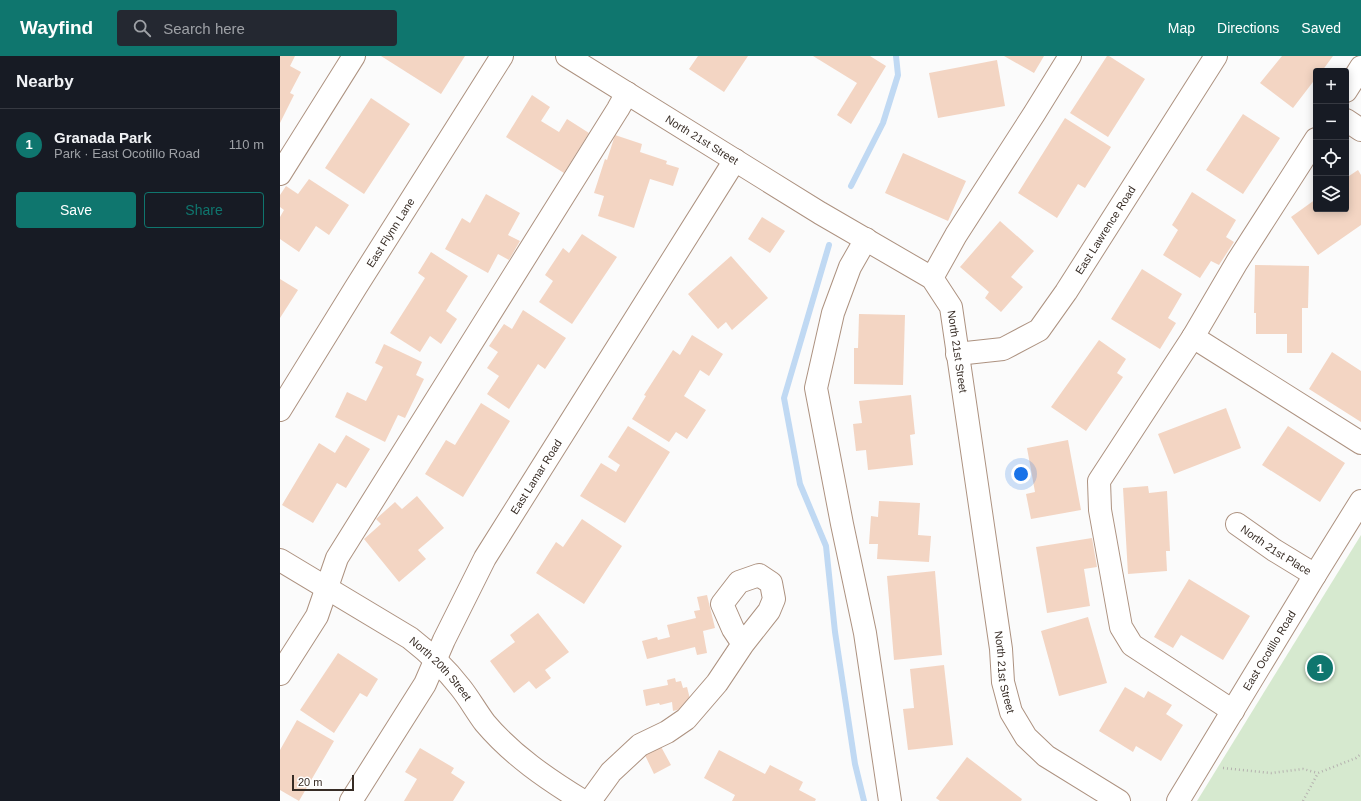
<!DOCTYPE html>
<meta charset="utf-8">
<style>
:root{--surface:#171b24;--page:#242831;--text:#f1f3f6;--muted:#9ea1a6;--line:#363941;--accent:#0f766e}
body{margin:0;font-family:Arial,sans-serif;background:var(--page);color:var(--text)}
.controls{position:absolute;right:12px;top:12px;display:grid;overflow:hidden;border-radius:4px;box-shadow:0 2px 10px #0003}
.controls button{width:36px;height:36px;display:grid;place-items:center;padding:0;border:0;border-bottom:1px solid var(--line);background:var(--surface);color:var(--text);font:20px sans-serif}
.scale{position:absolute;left:12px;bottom:10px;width:62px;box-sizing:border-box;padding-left:4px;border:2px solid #372c25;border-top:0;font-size:11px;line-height:14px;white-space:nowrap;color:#372c25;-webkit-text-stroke:3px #fff;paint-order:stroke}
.you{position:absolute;left:741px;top:418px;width:14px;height:14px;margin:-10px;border:3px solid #fff;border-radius:50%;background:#1a73e8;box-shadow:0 0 0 6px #1a73e833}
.badge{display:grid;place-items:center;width:26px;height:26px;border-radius:50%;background:var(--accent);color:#fff;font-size:13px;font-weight:700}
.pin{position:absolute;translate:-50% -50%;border:2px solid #fff;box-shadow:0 1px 4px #0006}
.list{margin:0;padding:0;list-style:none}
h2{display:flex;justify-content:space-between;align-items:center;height:52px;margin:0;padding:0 16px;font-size:17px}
h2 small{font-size:13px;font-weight:400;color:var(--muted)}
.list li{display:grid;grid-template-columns:26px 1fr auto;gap:12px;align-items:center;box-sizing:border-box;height:72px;padding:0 16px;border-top:1px solid var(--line)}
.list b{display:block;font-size:15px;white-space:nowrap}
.list p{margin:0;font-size:13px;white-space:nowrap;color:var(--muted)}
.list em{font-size:13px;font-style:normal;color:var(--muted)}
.actions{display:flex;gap:8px;padding:12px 16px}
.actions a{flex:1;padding:9px 0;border:1px solid var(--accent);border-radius:4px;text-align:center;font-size:14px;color:var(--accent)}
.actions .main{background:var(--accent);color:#fff}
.icon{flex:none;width:22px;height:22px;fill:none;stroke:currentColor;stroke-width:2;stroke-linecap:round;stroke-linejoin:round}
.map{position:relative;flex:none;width:1081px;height:745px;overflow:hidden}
header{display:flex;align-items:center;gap:24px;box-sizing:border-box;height:56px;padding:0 20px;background:var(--accent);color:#fff}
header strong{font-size:19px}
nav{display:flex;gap:22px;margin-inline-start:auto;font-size:14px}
.search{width:280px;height:36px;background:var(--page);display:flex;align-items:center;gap:10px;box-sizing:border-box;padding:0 14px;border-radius:4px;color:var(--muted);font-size:15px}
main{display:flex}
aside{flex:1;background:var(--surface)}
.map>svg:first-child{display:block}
</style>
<header>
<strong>Wayfind</strong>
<div class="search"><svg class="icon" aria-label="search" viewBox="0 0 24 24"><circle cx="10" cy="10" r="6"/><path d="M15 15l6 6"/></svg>Search here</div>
<nav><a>Map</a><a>Directions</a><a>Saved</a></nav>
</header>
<main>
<aside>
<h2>Nearby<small></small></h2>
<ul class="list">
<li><span class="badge">1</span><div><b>Granada Park</b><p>Park · East Ocotillo Road</p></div><em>110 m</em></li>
</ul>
<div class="actions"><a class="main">Save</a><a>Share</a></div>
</aside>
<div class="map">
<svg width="1081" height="745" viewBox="0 0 1081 745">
<rect width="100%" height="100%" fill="#fbfbfb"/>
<path fill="#d6e9cf" d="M1081 479V745H917Z"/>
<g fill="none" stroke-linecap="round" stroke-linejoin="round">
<path stroke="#c0d9f3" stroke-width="6" d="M571 130 603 67 618 19 616 0
M549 189 504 342 520 428 546 490 555 576 575 708 584 745"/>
</g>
<path fill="#f3d5c3" d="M0 0H15L10 10 21 16 10 37 14 39 0 67Z
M101 0H185L161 38Z
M418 0H468L444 36 409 13Z
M533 0H590L606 10 571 68 557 59 577 27Z
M724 0H764L754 17Z
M827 0H829L865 23 828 81 790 57Z
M1002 0H1053L1042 15H1036V22L1013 52 980 27Z
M717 4 725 50 658 62 649 17Z
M252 39 270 51 261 65 279 76 287 63 309 77 284 117 226 81Z
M91 42 130 68 84 138 45 112Z
M963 58 1000 82 963 138 926 114Z
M785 62 831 91 805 132 798 128 777 162 738 137Z
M335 79 362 88 360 96 387 105 386 108 399 112 393 130 370 123 354 172 318 160 324 140 314 137 325 103 327 104Z
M623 97 686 125 668 165 605 137Z
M1078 114 1081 119V169L1038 199 1011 161 1036 143V153H1066V122Z
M29 123 69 149 49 179 36 170 19 196 0 183V161L4 154 0 151V139L6 130 18 138Z
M912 136 956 164 946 181 954 186 939 209 931 205 920 222 883 199 898 174 892 169Z
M206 138 240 157 228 179 240 185 229 204 218 198 208 217 165 193 182 162 190 167Z
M482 161 505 175 490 197 468 183Z
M720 165 754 195 731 221 743 231 721 256 705 242 709 236 680 211Z
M302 178 337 201 292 268 259 246 273 225 265 219 283 192 289 197Z
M151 196 188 220 166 255 177 263 161 288 150 280 140 296 110 277 145 222 138 217Z
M451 200 488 242 452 274 446 266 438 273 408 238Z
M975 209 1029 210 1028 252H1022V297H1007V278H976V257H974Z
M862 213 902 238 888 262 896 267 880 293 831 263Z
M0 223 18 234 0 262Z
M243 254 286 282 265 313 258 308 229 353 207 338 219 320 207 312 218 296 209 290 224 268 232 273Z
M579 258 625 259 623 329 574 328V292H578Z
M412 279 443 298 429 320 420 314 404 340 426 354 407 383 396 376 389 386 352 363 366 340 364 339 393 294 400 299Z
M819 284 846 303 837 317 843 321 806 375 771 351Z
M104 288 142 306 136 319 144 323 125 362 118 359 105 386 55 361 67 336 86 345 103 311 95 307Z
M1052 296 1081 315V366L1029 333Z
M631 339 635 378 630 379 633 409 588 414 586 394 576 395 573 368 582 367 579 345Z
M201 347 230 365 183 441 145 418 166 384 175 389Z
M946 352 961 392 894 418 878 378Z
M348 370 390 396 345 467 300 440 321 407 336 416 340 409 328 401Z
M1008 370 1065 407 1040 446 982 409Z
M66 379 90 393 66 432 57 427 33 467 2 449 39 387 55 397Z
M788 384 801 454 751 463 746 438 755 436 747 392Z
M868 430 869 437 887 435 890 495H886L887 515 848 518 843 432Z
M137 440 164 472 138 494 146 503 119 526 84 483 101 468 96 463 115 446 122 453Z
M599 445 640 447 638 479 651 480 649 506 597 503 598 488H589L591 460 598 461Z
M302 463 342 490 304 548 256 517 276 486 283 491Z
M812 482 817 511 804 513 810 550 767 557 756 491Z
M655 515 662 599 614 604 607 520Z
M909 523 970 560 943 604 901 579 893 592 874 581Z
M427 539 435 572 423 575 427 597 417 599 415 591 367 603 362 585 377 581 378 584 390 581 387 569 416 562 414 555 420 554 417 541Z
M258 557 289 596 265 614 271 622 256 633 249 625 234 637 210 605 235 586 230 579Z
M808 561 827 627 779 640 761 575Z
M58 597 98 623 87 641 80 637 54 677 20 654Z
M664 609 673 689 628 694 623 653 634 652 630 613Z
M395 622 396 626 401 625 403 632 407 631 410 643 407 644 409 651 393 655 392 646 380 649 379 647 366 650 363 634 388 629 387 624Z
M845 631 864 642 868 635 892 649 886 658 903 669 881 705 856 690 853 696 819 675Z
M17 664 54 685 19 745 0 734V694Z
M379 687 391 709 374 718 363 695Z
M140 692 174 712 171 717 185 726 173 745H124L137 723 125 716Z
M439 694 485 718 490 709 523 726 519 734 536 743 535 745H452L455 739 424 722Z
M687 701 742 743 741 745H660L656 742Z"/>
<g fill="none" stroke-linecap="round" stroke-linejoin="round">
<g stroke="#ad9280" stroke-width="24">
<g id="minor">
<path id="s1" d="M287 0 540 157 652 222 671 251 721 593 723 626 731 656 746 681 766 700 839 745"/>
<path d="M1066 35 1081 11"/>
<path d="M1066 64 1081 74"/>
<path d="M0 118 74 0"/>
<path d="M586 183 570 211 553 257 536 332 562 468 585 577 610 745"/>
<path d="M652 222 676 179 754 58 790 0"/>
<path d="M913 281 1081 387"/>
<path id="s2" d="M677 298 723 293 759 274 786 236 936 0"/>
<path id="s3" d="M0 354 76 231 222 0"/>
<path id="s4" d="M957 468 994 494 1035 519"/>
<path id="s5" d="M0 504 130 582C148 596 166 613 180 631 189 642 196 655 205 667 232 699 267 723 303 745"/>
<path d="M0 618 37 560 57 502 338 53 347 37"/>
<path d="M953 655 852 589 841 571 820 454 819 425 913 281 957 206 1036 83"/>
<path id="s6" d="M71 745 145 628 164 584 205 502 455 104"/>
<path d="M310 745 331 716 360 689 387 676 406 663 437 627 463 588 489 555 494 543 491 527 479 519 459 526 442 548 453 573 463 588"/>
<path id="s7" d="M898 745 1035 519 1081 445"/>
</g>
</g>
<path stroke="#b5b1af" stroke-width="2.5" stroke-dasharray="1 3" stroke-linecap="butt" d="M943 712 991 717 1023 713 1038 717
M1023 745 1038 717 1076 702 1081 698"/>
<use href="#minor" stroke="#fff" stroke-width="22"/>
</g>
<g text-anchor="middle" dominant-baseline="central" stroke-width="4" stroke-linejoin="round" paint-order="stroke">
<g font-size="11" fill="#372c25" stroke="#fff">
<text stroke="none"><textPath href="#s1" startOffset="159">North 21st Street</textPath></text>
<text stroke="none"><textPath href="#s2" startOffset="207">East Lawrence Road</textPath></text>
<text stroke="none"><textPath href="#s3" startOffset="209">East Flynn Lane</textPath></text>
<text stroke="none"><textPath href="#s1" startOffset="507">North 21st Street</textPath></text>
<text stroke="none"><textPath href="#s6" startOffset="374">East Lamar Road</textPath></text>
<text stroke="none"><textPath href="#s4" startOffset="47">North 21st Place</textPath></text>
<text stroke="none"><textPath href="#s7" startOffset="176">East Ocotillo Road</textPath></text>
<text stroke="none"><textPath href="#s5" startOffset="195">North 20th Street</textPath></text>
<text stroke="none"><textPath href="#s1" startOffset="831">North 21st Street</textPath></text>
</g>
</g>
</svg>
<div class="controls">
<button>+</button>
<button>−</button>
<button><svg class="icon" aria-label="locate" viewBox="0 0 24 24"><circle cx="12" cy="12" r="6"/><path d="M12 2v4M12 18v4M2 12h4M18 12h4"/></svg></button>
<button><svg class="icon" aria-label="layers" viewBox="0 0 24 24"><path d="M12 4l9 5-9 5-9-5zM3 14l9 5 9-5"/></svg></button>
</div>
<div class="scale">20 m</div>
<div class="you"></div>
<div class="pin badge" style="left:1040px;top:612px">1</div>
</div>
</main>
